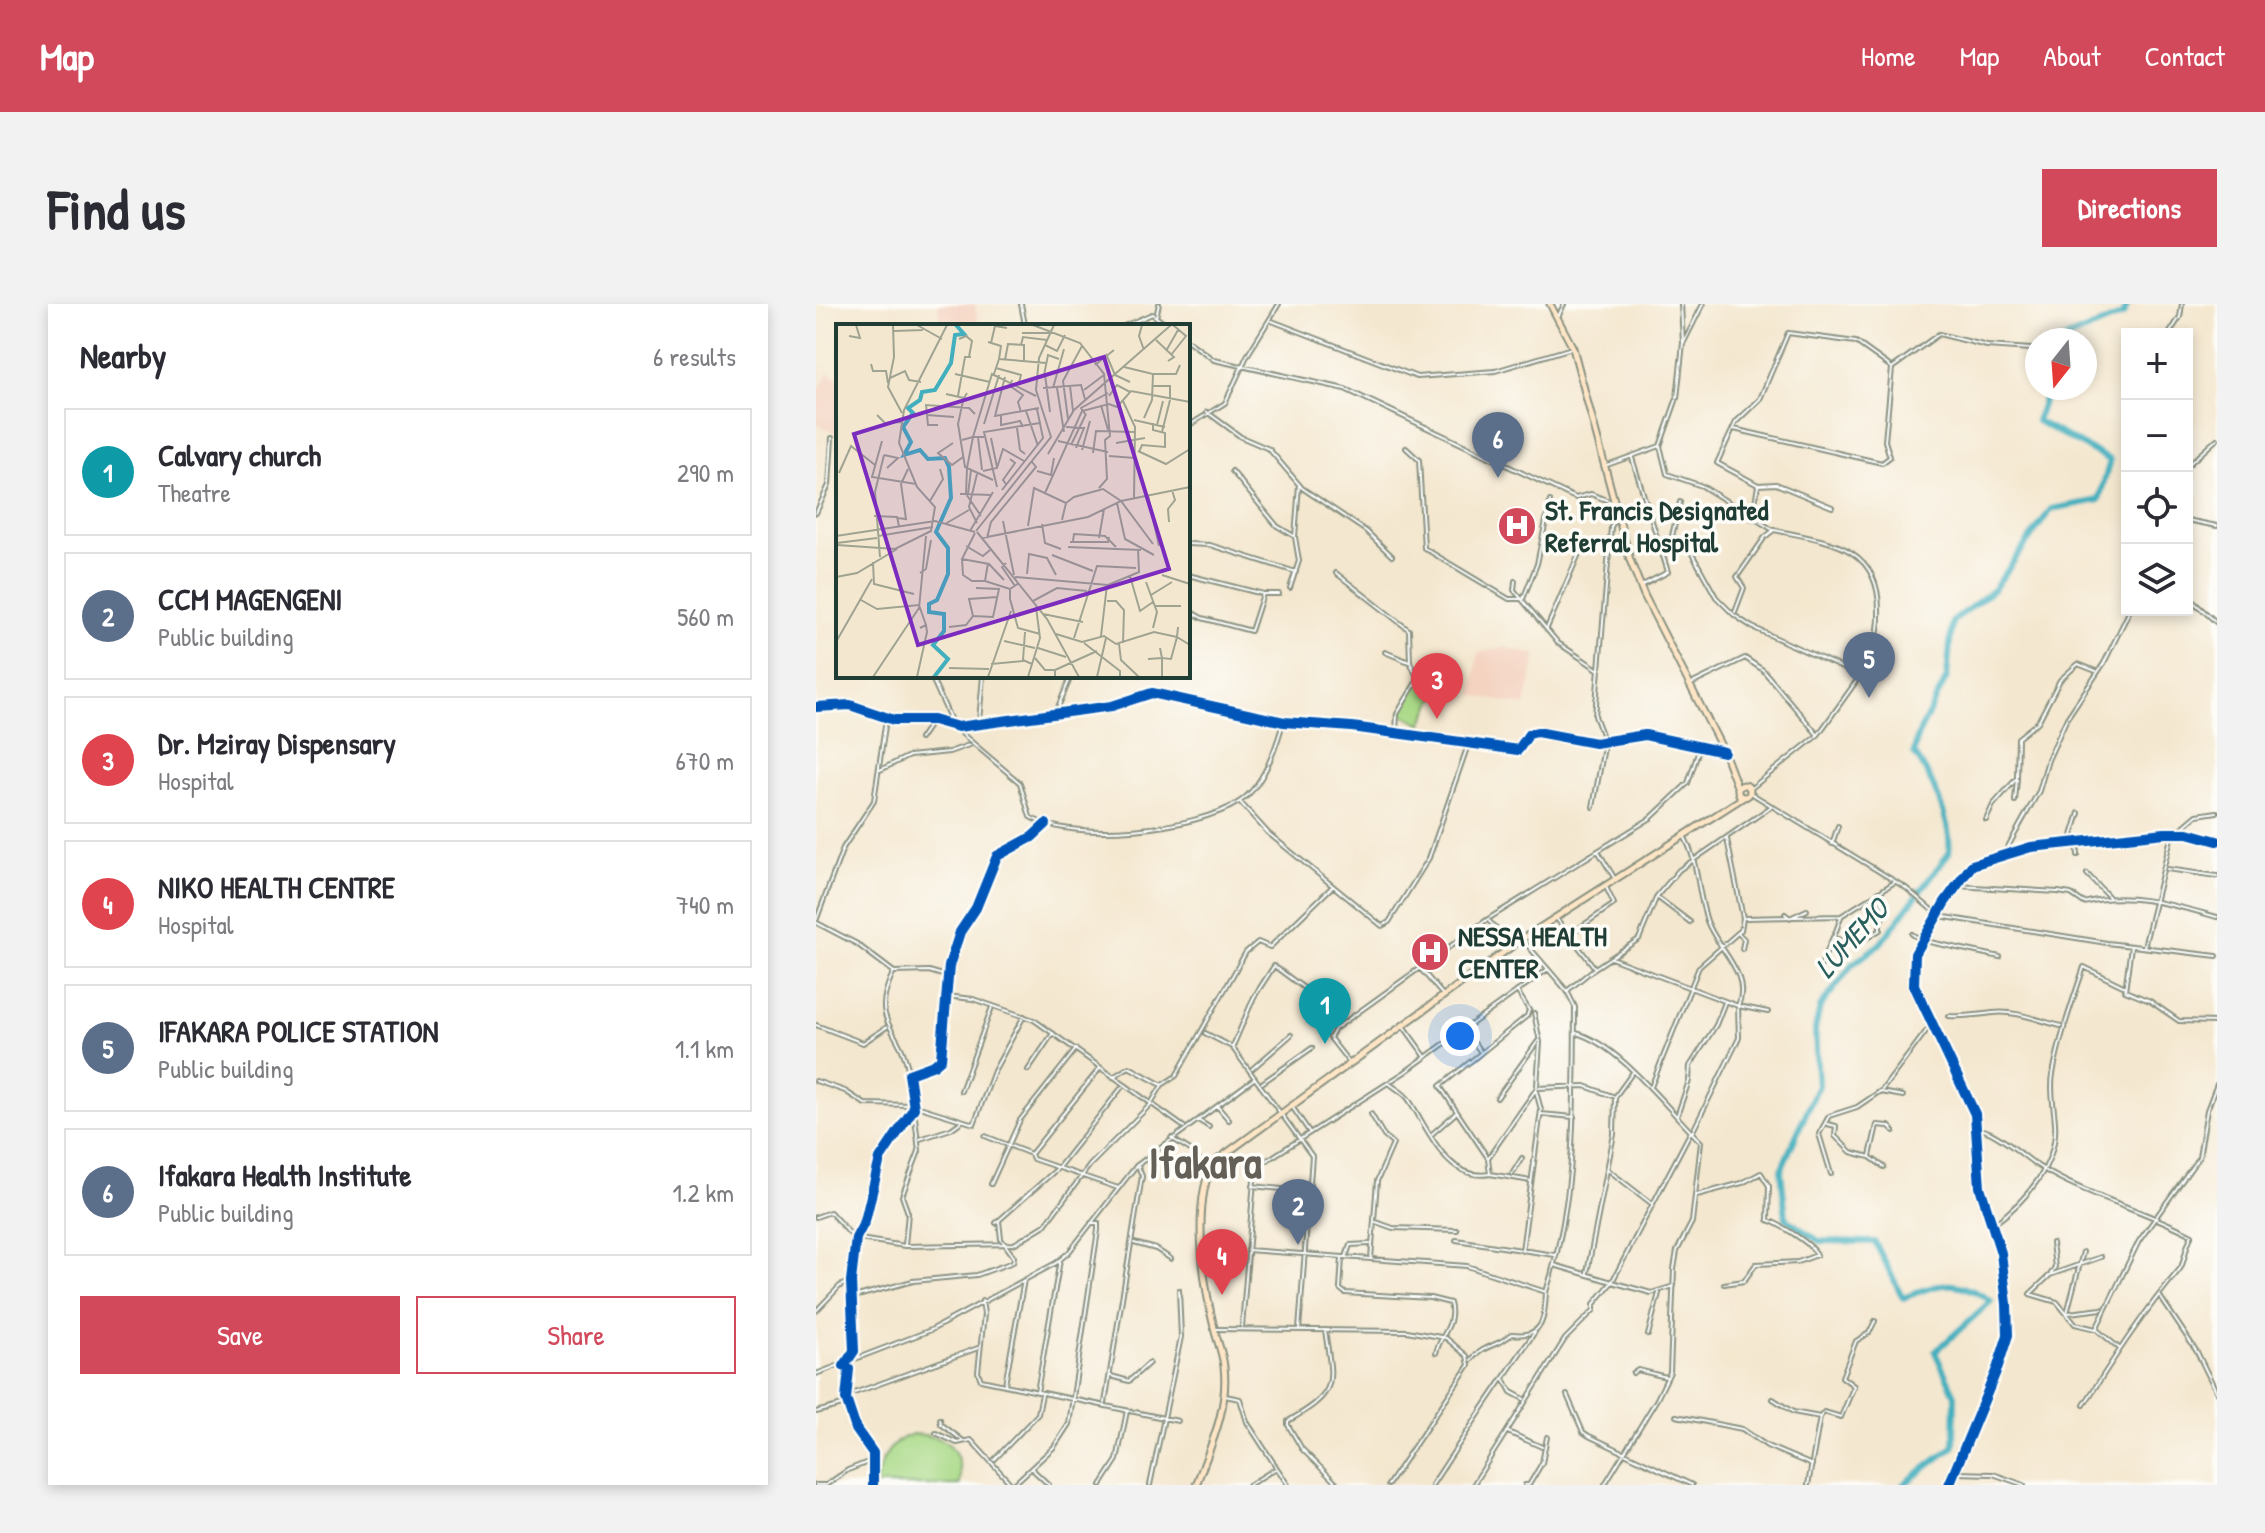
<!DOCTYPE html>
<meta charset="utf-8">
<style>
:root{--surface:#fff;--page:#f2f2f3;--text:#2b2b33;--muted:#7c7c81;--line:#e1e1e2;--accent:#d1495b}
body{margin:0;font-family:"Patrick Hand",sans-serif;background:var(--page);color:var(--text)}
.controls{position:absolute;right:24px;top:24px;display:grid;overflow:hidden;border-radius:0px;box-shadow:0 4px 12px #0003}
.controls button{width:72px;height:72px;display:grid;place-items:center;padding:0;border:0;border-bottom:2px solid var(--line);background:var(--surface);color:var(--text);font:40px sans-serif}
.compass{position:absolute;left:1209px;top:24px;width:72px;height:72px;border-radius:50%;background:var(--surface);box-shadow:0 4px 12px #0003;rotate:197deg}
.you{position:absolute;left:644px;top:732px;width:28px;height:28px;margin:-20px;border:6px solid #fff;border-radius:50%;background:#1a73e8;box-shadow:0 0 0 12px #1a73e833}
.badge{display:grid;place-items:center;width:52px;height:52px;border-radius:50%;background:var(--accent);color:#fff;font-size:26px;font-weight:700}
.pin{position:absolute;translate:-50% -66px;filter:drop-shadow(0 2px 4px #0008)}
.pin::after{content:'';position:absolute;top:42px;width:28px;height:24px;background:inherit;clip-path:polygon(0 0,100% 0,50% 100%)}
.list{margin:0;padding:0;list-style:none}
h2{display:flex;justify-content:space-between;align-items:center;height:104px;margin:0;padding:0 32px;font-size:34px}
h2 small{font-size:26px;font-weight:400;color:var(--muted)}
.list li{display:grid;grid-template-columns:52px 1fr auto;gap:24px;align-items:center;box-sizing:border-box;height:128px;margin:0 16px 16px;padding:0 16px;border:2px solid var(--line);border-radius:0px}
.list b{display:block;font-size:30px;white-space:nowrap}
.list p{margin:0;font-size:26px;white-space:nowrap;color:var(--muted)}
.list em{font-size:26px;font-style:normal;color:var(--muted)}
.actions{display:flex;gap:16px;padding:24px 32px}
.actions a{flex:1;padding:18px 0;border:2px solid var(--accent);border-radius:0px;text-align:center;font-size:28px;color:var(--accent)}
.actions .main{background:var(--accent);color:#fff}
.icon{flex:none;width:44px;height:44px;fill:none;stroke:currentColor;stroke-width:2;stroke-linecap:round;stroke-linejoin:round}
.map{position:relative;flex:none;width:1401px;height:1181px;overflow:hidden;border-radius:0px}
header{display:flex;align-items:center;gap:48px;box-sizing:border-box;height:112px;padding:0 40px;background:var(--accent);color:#fff}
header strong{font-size:38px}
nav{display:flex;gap:44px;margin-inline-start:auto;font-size:28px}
.intro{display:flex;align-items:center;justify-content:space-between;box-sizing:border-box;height:192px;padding:0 48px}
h1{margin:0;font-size:56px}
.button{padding:20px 36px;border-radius:0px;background:var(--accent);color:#fff;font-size:28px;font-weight:700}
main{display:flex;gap:48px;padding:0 48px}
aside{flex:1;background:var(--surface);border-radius:0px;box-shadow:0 4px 12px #0003}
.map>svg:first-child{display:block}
</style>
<header>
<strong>Map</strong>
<nav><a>Home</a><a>Map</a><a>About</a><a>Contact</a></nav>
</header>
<div class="intro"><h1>Find us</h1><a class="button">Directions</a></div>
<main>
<aside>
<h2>Nearby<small>6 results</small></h2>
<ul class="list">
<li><span class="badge" style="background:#0f9aa8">1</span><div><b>Calvary church</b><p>Theatre</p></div><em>290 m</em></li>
<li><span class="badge" style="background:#5c6f8a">2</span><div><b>CCM MAGENGENI</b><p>Public building</p></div><em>560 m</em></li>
<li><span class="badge" style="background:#e0444e">3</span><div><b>Dr. Mziray Dispensary</b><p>Hospital</p></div><em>670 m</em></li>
<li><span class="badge" style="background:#e0444e">4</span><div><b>NIKO HEALTH CENTRE</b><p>Hospital</p></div><em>740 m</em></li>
<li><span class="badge" style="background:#5c6f8a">5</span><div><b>IFAKARA POLICE STATION</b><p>Public building</p></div><em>1.1 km</em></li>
<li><span class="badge" style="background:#5c6f8a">6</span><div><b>Ifakara Health Institute</b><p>Public building</p></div><em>1.2 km</em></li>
</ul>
<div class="actions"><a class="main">Save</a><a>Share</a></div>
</aside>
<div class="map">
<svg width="1401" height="1181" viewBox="0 0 1401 1181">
<rect width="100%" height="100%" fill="#fdfcf7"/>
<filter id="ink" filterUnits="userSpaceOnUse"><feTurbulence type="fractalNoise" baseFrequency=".0125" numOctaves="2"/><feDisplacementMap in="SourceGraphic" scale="16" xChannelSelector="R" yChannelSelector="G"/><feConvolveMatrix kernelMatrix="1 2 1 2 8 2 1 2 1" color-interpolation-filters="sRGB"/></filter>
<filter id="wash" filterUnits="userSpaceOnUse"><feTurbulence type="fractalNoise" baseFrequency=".006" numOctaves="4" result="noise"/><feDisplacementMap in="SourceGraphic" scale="32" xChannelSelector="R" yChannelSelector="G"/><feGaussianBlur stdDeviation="1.8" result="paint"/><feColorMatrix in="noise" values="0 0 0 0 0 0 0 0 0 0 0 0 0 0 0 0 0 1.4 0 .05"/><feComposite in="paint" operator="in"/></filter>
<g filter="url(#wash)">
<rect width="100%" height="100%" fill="#f4e7cf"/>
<path fill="#f4d3c1" d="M122 0H159L163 22H124Z
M12 69 22 74V130L0 119V91Z
M688 343 720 351 709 402 656 391 662 349Z"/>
<path fill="#a9d986" stroke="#648b5d" stroke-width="2" d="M601 379 621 389 606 420 585 410Z
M97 1130C133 1132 146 1144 144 1181H59C63 1158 73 1137 97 1130Z"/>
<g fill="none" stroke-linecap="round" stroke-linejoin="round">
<path stroke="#41afbe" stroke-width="6" d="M1246 36 1307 11 1312 0
M1087 1181 1138 1142 1139 1091 1119 1048 1175 997C1138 973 1125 979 1087 994L1059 938 1003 937 970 915 965 866 1002 782 999 726 1004 703 1037 660 1064 640 1133 549C1137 520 1115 472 1098 449L1101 433 1131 373 1136 318 1178 285 1235 205 1283 196 1294 156 1221 117 1231 84"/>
</g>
</g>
<g filter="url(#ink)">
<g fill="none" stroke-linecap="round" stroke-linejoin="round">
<g stroke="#8a9282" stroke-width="6">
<path id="minor" d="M205 0 209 21
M743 11 748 0
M340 13 343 0
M456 17 601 73 679 67 756 44
M190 22 208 21
M308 22 336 10 352 22
M1353 30 1364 13 1366 0
M372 37 398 56 529 85 753 191 760 194 775 190 798 199
M868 38 887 0
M391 108 425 133 453 145 486 184 550 227 576 252
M372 122 409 99 431 52 463 0
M918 125 1066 159 1074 153 1069 137 1076 64 1123 30 1171 42 1215 45
M844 142 851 170 886 182 957 226
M590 144 603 156 608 244 693 295H707L721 260 734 197
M816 154 852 268 825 282
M791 161 844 142 861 94 867 39 865 0
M1371 162 1401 135
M416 167 461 222 478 232
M864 198 856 232 875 248 900 293 918 311 936 323 1044 372 1002 431 933 486
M1016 203 960 180 942 181 901 159 920 118 944 95 972 29 1040 38 1075 63
M0 209 13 181 16 134
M936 215 942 182
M1371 216 1401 222
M372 240 394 241 480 268
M520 269 593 326 594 358 602 375 581 410 580 428
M372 271 447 290H463
M699 277 698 286 742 339 783 366
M474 284 483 257 479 233 483 181
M1371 292 1401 319
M372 306 386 314 435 327 447 290
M919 308 928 284 921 273 949 233 958 226C1010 237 1063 240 1063 306 1064 330 1057 351 1045 371
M731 324 765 245
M569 348 593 358
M115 372 138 423 204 479 214 513C259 539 379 526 423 498 446 484 460 444 467 419
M875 380 929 354 947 366 1001 430
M0 403 34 401 78 416H117L142 423 296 402 336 389 468 418 536 423 702 446 713 430 721 428 779 439 829 431 907 448
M240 408 255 372
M163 417 167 372
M104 435 117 416
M64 466 93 452 133 448 153 441
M933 488 1090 584 1123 612 1291 639 1401 652
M1199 497 1201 475
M424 498 452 529 566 622 573 618 613 554 652 441
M777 503 789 438 779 412 795 223 801 212
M1170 516 1177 501 1201 474 1202 434 1222 418 1244 376 1262 360 1280 367
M1361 528 1381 511 1401 508
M868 532C883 559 881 588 891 617 901 645 936 670 922 702L952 708
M1254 538 1263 509
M1261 539 1262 551
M1016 540 1022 522
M782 547 799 575
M1189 548 1223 487 1232 456 1251 414 1288 359 1314 306
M1351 565 1401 572
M1271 570 1293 593
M1141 582 1242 588 1255 590 1268 599C1309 586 1361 602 1401 613
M841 593 874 618
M969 610 974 614 991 606
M929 614 1025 612 1079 578
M0 617 27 544 58 497 70 415
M673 617 696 642
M1 619 41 640 78 668 113 667 130 672
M922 629 928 635 926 645
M1096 630 1106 637
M753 631 798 600 790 583
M1018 633 1025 613
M707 636 751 687 779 664 740 614
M1109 637 1184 653
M1315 642 1309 687 1334 697 1363 717 1401 718
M1328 643 1356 530
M795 654 922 702 923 734 876 829
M604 664 626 690
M779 664 823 635 841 592 863 566 956 502
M1003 666 1017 633 1038 642 1064 626V617L1071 608 1064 595
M77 669C52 721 86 723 93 770
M130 692 157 695 218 716 368 823
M718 709 724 738 721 782
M1133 712C1149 713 1161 711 1177 709 1199 706 1224 717 1245 722
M0 721 47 739 71 723
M588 723 609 752
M649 726 664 747
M389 729 416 743 496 852 483 1026
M760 729C804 741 851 805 885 838L876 918 861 947 858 965 854 1068 841 1095 789 1180
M417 742 438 693 458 662 507 698 520 702
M532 757 514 734 519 725 672 615 835 514 872 479 883 446
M284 764 215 850 217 855 302 884
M436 765 475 731
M212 766 237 729
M297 773 313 763 346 781
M0 777 29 787 49 800 97 801 158 820 178 767 208 712
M446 779 496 744
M574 780C580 785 589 789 593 796 613 826 631 878 674 870L672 854 721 784 769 782 799 793
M835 783 883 663 925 626 927 614 911 535
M145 787 176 703
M1065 788 1087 792
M681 794 722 737
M401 802 413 816
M477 804 494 829
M641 808 624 782 711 712 713 706 701 687
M555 810 568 832 577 840 561 877 555 955
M725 810 758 813
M861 812 873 777 874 762 900 721 909 698
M382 816 393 823
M1011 820 1020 822 1019 832 1035 848 1054 853 1068 863
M1159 825C1174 822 1207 852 1222 862 1270 892 1326 905 1376 931 1369 942 1369 958 1364 965 1328 1007 1298 1054 1268 1101
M616 830 641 808 672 854
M169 832 215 850
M355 834 376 847 384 857
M104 835 135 825 146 817
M1054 852 1061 821 1073 822 1078 827
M791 865 836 900
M674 870 715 877
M696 870 706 854
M1015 870 1003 830 1013 812 1041 803 1066 786 1114 722
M175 880 204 816 260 745
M437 882 493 888
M881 891 926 879 945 869 953 882 952 916C963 920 997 940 1001 951L982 958 940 960 928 977 908 980
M0 913 14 908 36 932 50 936 89 942 198 940 229 921 274 861 334 801 346 781 360 772 430 648 442 638 454 643 517 582
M560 918 577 924 641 926
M180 919 242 864 306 783
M1178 920C1210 897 1242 860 1239 819 1238 802 1234 786 1237 770 1244 732 1256 699 1268 663L1309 683
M640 936 739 951
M318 939 340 945 355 955
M89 941 92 909 86 892 103 847 98 805
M432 946 651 962 730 988C761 892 758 802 759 703L751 687
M706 947 725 806 720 787
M526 953 524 985 529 989 614 994 634 999C640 1021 624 1031 620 1049
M530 953 534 941 554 940
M1285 953 1234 971 1214 990 1241 998 1259 1020 1280 1025 1303 1044
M738 961 796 978 874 829
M771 969 798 830 799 793 817 768
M1234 971 1239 963 1236 939
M1343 991 1381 1048 1401 1089
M34 994 97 977 161 971 197 958 198 953 185 935 183 917
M166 997 168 1010 162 1068 165 1076 362 1117
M0 1007 24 982 34 977
M1251 1009 1267 948
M1253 1009 1286 1005
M426 1023 439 864 589 768 732 665
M399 1025 591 1027 630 1034 651 1052 653 1061 572 1181
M1280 1025 1323 937 1383 853 1391 806 1401 780
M509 1026C517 1081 523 1088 472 1117V1121L486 1145 522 1181
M832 1031 843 989
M655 1056C667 1041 683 1042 696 1030 728 1034 728 1015 730 989
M817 1069 822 1066 850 1073
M0 1070 115 1026 240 959 253 948 320 862 439 774
M295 1072 313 1077 333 1059
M688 1075 695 1088 708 1095
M189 1080 208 976
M221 1088 244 956
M751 1091 767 1128 773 1132 876 1181
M30 1092 162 1044
M409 1092 424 1095 431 1118 472 1181
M957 1095 977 1108 1004 1113 992 1181
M289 1099 326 872 322 862
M0 1108 30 1100
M860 1112 926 1125 951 1142 996 1161
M1004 1113 1008 1108 1025 1113 1038 1082 1026 1073 1040 1037 1053 1029 1059 1017
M124 1115 125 1120 146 1136
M692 1128 726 1143
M120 1129 141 1139 155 1136 196 1181
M178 1156 222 1110 226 1090
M216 1165 233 1181
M1141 1169 1177 1170 1208 1181
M0 1181H10L32 1166 57 1156
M57 1181V1149L40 1125 30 1095 33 1065 28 1062 38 1047 35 977 40 934 49 917 64 855 98 804 93 770 118 761 125 755 133 662 144 628 160 604 181 552 216 533 230 520
M197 1181 238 1143 253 1120 282 926V919H275
M285 1181 301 1156 311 1107
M334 1181 365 1033 363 986
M433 1181 459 1165
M616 1181C650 1129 684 1078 719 1028
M657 1181 749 1035 778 1006V1000L796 978 835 989 858 982
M709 1181H713L726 1159 731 1133
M1133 1181 1181 1065 1192 1031 1191 1000 1185 949 1164 883 1159 810 1098 681 1099 650 1129 598 1156 561 1215 543 1349 529H1372L1401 537"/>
</g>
<g stroke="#8a9282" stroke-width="9">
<path id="secondary" d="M734 0 757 44 814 256 828 291 908 448 922 485
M922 487a6 6 0 1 1 12 0a6 6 0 1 1-12 0Z
M380 1181C394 1143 413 1105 408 1063 407 1051 402 1039 399 1028 388 983 375 901 397 859L706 635 928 493"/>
</g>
<use href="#minor" stroke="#fff" stroke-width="2"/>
<use href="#secondary" stroke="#fee5c5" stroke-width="5"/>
<g stroke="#fdfcf7" stroke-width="15">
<path id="cycleway" d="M0 403 34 401 78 416H117L142 423 296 402 336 389 468 418 536 423 702 446 713 430 721 428 779 439 829 431 908 448
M57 1181V1149L40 1125 30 1095 33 1065 28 1062 38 1047 35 977 40 934 49 917 64 855 98 804 93 770 118 761 125 755 133 662 144 628 160 604 181 552 216 533 230 520
M1133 1181 1181 1065 1192 1031 1191 1000 1185 949 1164 883 1159 810 1098 681 1099 650 1129 598 1156 561 1215 543 1349 529H1372L1401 537"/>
</g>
<use href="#cycleway" stroke="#0057b8" stroke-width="10"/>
</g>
</g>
<defs>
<g id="hospital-disc" transform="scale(2)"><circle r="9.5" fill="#d1495b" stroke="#fdfcf7"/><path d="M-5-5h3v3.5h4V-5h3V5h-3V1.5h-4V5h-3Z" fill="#fff"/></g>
</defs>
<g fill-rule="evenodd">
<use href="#hospital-disc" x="701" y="222"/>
<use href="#hospital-disc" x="614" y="648"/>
</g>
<g text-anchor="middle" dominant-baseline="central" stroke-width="7" stroke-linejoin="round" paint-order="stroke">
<g font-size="28" font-weight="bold" fill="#1f3d34" stroke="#fdfcf7" text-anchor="start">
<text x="729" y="206">St. Francis Designated<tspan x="729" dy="32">Referral Hospital</tspan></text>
<text x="642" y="632">NESSA HEALTH<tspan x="642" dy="32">CENTER</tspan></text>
</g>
<g font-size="30" font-style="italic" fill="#295f5d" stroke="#fdfcf7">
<text transform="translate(1035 634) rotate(-48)">LUMEMO</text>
</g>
<g font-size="44" font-weight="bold" fill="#646058" stroke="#fdfcf7">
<text x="389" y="858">Ifakara</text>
</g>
</g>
<g transform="translate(20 20)">
<rect width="354" height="354" fill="#f4e7cf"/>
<path fill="none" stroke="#41afbe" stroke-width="4" d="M98 353 112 335 97 321 108 307V290L93 288V280L101 276 112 250V224L100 208 115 174 113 143 109 134 92 135 84 126 68 131 75 118 67 103 77 89 72 84 84 76 86 68 99 66 115 39 119 11 128 10 120 1"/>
<path fill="none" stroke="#9fa391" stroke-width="2" d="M57 1 58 33 52 63 66 89M81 1 106 15M197 1 244 19 268 50 274 112 269 116 271 155 263 164M306 1 303 12 308 26M58 7 87 6M186 9H213M13 12 24 14 20 1M123 15 130 12 136 17 133 33M320 16 338 33 332 37M152 18 165 22 163 35M155 19 159 2 171 4M185 21 187 13 211 16M209 21 221 27 229 11M330 27 342 6M270 30 279 51 294 58M335 31 350 12 337 1M169 36 172 20 188 21V38M35 40 37 47H50L52 59M259 41 278 26M288 43 317 50 316 76 308 94M160 44 185 51 183 59M119 50 154 58M158 50 163 35 210 39M317 50H340L344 41M208 51 212 31 223 35M209 51 214 88M169 53 159 92 203 84M54 54 69 47 73 56 85 58M176 56 174 62 187 71 182 78 185 88M234 62 237 87M317 62H334V75M207 64 245 61 249 75M217 64 228 25M221 64 228 108M248 66 268 51M110 70 128 74 131 69M122 72 129 33H135M273 72 281 61 294 68M127 77 122 100 129 143 157 156M287 77 299 103 298 175M265 81 272 106M190 87 202 122M41 91 49 99 65 98M91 91 118 93M165 91V101L184 97 187 103M250 91 245 84 272 69M232 95 227 57 246 22M298 96 329 103M148 100 163 51M102 101H92L90 81 133 84 139 90M321 101 327 77M230 103 248 104 240 124M181 104 184 126 189 130M326 108 334 76M142 113 146 146M155 114 161 143M126 116 137 113 156 50 200 72M46 117 36 153 80 160M222 117 272 128M117 119 102 129 116 141 127 133M280 119 309 114M235 121 250 90M246 126 254 97M302 127 330 140 354 125M303 128 306 121 329 123V109L317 106V99M257 129 260 107 299 108M212 130 238 86 335 1M48 131 62 134 51 144M273 132 299 134M131 144 130 170 155 171M131 144 137 113H148M147 147 161 144 167 125 188 137M201 147 215 151 218 134M3 149 15 122 39 141M170 160 167 156 179 139 174 135M161 163 148 108 204 99M166 166 207 114 201 85M209 169 246 87 273 80 281 83 295 67 354 78M124 170H130L145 192M132 170 135 146M312 172 323 222M94 177 107 155 104 145M281 179 289 215 318 231M38 192 61 193 63 202M61 194 70 195 65 160 72 145M226 196 230 179 238 173 267 165 285 177 317 220M167 197 178 251M333 198 332 185 339 176 336 166M141 199 133 183 141 150M109 200 133 186M206 200 209 219 225 225M192 202 198 164 230 179M134 207 157 168M140 207 215 113 200 66 203 34 218 1M141 208 211 295 243 353M139 209 126 235 153 240 168 256M0 212 99 197 139 208M42 212 97 203M146 214 252 193 285 177 354 163M151 214 155 198 200 143 196 138M263 214 268 185M237 217 238 210 269 212 280 223M234 218H272L273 213M1 219 41 214M1 221 59 225 95 207 99 183 81 163 63 119 68 86 111 1M130 222 147 232 154 226M232 223 305 226M216 231 257 247M44 233 39 168 48 131M126 235 127 251 136 257H149L152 239M37 238 38 260 78 270M170 239 166 243 179 262M84 249 90 245 95 216M191 250 193 230 211 234 220 251M326 251 354 260M294 252 304 287 317 278M0 253 21 249 61 225M179 253 272 261 303 248 302 225M149 257 174 265M310 258 321 288 317 304M183 259 174 265V275L182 304 204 310M315 271 336 258M25 276 41 285 83 281 90 301M197 277 221 264 251 267M271 277H280L288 286 287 319M318 282H345M207 290 247 298M137 292 157 293 163 265 140 264M137 292 133 275 162 273M113 303 130 301 137 292M342 303 341 313 354 321M189 308 187 336 196 340M220 310 246 318 268 312 280 320 318 308 341 313 335 335 326 334V353M265 312 271 261M238 314 261 242 300 244M168 317 199 324M0 318 36 255M248 319 284 347V353M283 320 285 336 303 353M202 324 230 333M199 334 209 346H218M312 335 326 334 324 324M155 340 187 337M113 344 153 345M37 353 83 284 90 212M81 353 91 308 90 301 84 304M152 353 175 287M192 353 204 314 200 283M219 353V346L261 327M261 353 270 314"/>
<path fill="#7b2cbf" fill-opacity="0.15" stroke="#7b2cbf" stroke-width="4" d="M268 33 333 245 82 321 18 110Z"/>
<rect width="354" height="354" fill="none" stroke="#1f3d34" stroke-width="4"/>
</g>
</svg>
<div class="controls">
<button>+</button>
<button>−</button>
<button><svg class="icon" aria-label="locate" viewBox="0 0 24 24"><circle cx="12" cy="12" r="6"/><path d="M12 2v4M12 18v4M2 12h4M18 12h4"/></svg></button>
<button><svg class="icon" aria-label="layers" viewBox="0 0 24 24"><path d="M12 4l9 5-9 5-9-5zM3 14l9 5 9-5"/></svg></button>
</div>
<svg class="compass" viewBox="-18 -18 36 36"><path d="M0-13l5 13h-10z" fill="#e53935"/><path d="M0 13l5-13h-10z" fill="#7c7c81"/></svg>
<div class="you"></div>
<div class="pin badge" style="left:509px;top:740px;background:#0f9aa8">1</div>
<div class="pin badge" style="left:482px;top:941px;background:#5c6f8a">2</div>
<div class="pin badge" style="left:621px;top:415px;background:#e0444e">3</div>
<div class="pin badge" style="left:406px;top:991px;background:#e0444e">4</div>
<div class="pin badge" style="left:1053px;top:394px;background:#5c6f8a">5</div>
<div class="pin badge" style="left:682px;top:174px;background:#5c6f8a">6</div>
</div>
</main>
